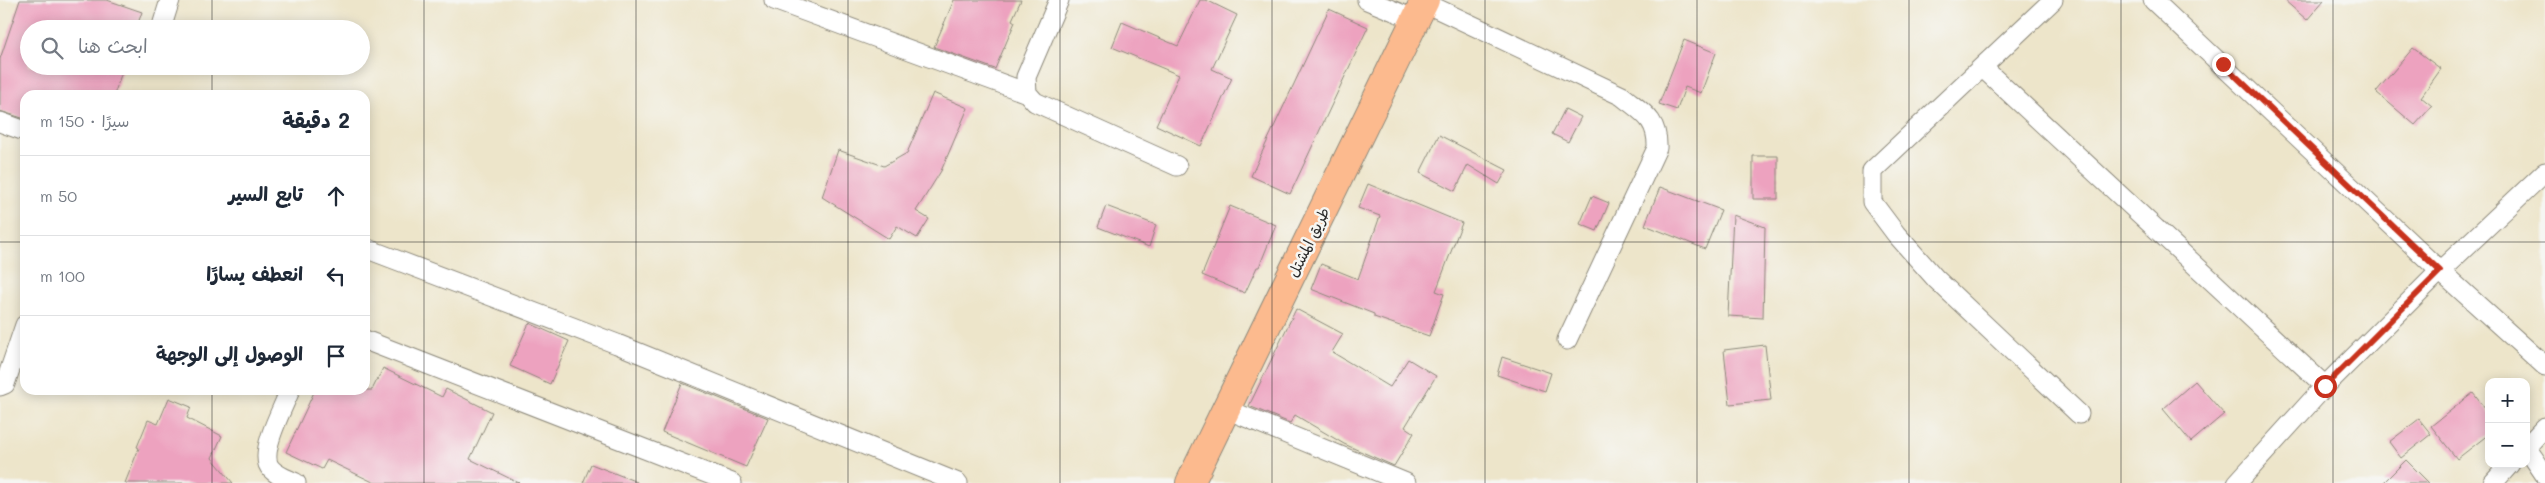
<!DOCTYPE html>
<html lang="ar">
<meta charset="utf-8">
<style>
:root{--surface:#fff;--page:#f2f2f3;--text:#1f2937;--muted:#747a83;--line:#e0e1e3}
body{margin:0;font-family:Mali,"Playpen Sans Arabic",sans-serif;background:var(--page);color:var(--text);direction:rtl}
.controls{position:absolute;right:15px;bottom:15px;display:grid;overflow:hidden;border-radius:10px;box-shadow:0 2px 12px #0003}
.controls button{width:45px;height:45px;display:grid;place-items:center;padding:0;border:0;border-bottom:1px solid var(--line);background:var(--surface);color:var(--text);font:25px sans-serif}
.stop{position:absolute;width:15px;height:15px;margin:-11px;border:4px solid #c8321e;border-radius:50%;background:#fff}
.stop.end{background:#c8321e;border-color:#fff;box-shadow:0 1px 5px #0008}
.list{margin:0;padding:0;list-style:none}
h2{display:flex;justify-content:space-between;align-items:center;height:65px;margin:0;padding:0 20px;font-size:21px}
h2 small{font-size:16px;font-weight:400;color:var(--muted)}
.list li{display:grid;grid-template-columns:32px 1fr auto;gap:15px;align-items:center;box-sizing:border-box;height:80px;padding:0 20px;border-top:1px solid var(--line)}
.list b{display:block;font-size:19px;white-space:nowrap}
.list em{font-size:16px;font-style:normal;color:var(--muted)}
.icon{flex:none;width:28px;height:28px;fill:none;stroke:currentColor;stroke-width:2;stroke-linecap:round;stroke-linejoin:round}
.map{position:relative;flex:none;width:2545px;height:483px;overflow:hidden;direction:ltr}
.search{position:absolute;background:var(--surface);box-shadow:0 2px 12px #0003;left:20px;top:20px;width:350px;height:55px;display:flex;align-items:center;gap:12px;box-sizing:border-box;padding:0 18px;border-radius:28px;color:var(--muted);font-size:19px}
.panel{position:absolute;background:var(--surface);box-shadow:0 2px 12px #0003;left:20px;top:90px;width:350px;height:305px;border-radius:15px;direction:rtl}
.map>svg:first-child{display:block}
</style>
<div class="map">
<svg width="2545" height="483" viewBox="0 0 2545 483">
<rect width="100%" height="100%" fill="#f6f6f2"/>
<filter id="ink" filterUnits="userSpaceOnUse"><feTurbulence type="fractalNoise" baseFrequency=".02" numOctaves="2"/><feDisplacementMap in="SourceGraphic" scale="10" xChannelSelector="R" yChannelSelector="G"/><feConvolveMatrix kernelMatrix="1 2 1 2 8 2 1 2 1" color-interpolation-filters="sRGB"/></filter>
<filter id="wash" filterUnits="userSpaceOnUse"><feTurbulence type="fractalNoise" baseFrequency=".0096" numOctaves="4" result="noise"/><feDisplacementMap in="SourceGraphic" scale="20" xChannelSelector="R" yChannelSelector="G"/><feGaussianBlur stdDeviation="1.12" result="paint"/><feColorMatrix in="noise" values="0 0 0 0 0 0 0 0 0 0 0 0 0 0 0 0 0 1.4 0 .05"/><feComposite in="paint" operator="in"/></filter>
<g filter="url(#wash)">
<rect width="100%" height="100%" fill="#ede5ca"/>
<g id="blocks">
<path fill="#eda2bf" d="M20 0H107L142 12 136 29H29V66H124L114 95H25V119L0 111V59Z
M954 0H1021L1012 20 1015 22 995 69 934 47Z
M1200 0H1206L1237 15 1212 69 1232 78 1201 146 1156 125 1179 75 1112 47 1122 22 1178 46Z
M2284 0H2324L2307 20Z
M1329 9 1368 27 1290 194 1251 176Z
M1684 40 1716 53 1701 93 1685 87 1677 110 1659 104Z
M2413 48 2441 69 2421 97 2432 106 2415 125 2376 92Z
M933 93 968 108 941 171 916 211 929 219 917 238 897 226 889 239 822 197 838 150 884 166 907 153Z
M1565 109 1581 117 1568 142 1552 134Z
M1439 135 1507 170 1499 184 1468 165 1455 191 1420 173Z
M1753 156H1778V199H1753Z
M1368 184 1462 223 1436 291 1444 294 1429 336 1374 317V314L1311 289 1321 264 1358 279 1380 216 1358 208Z
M1660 187 1721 210 1705 249 1645 225Z
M1592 196 1609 203 1597 231 1580 224Z
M1106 206 1156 225 1149 247 1098 227Z
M1230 206 1276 225 1259 267H1257L1245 293 1202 275Z
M1733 215 1765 227 1763 318 1728 316Z
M1296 309 1343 334 1332 352 1390 387 1408 359 1436 376 1405 427 1414 433 1394 466 1344 444 1295 415 1290 423 1249 406Z
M529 323 569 341 550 384 510 366Z
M1765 345 1771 400 1730 404 1724 350Z
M1502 357 1551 373 1545 391 1497 375Z
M383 368 442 397 446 389 492 412 470 459 519 483H375L327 460 322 469 286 452 315 390H372Z
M2195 381 2224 414 2191 442 2163 409Z
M682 383 768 418 746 467 662 432Z
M2473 393 2489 414V434L2457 459 2431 426Z
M169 398 191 407 187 418 222 436 212 458 233 483H125L139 448 137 447 148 420 158 424Z
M2419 419 2431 434 2401 458 2389 442Z
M2406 460 2429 483H2383Z
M591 464 637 482V483H583Z"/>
</g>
</g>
<g filter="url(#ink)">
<use href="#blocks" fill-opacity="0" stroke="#8c887a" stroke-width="1"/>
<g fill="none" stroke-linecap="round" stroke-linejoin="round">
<g stroke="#8c887a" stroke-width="21">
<path id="street" d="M774 0 1027 93
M1059 0 1026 77 1027 93 1035 102 1177 166
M1367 0 1416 20
M2053 0 1872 171V202L1896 234 1936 279 2079 414
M2153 0 2440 271 2545 366
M1423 2 1622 96C1643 113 1658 119 1657 148L1567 340
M161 29 170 0
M1982 67 2325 386
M0 122 25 131
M365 248 617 344 958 483
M365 340 732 483
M0 386 5 384 25 325
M290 390C283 408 262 446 268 464 272 474 287 479 296 483
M1226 409 1406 483
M2545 427 2526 447 2545 475
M2237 483 2325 386 2440 271 2545 172
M2493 483 2510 464"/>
</g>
<g stroke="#8c887a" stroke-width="30">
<path id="primary" d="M1190 483 1425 0"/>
</g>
<use href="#street" stroke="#fff" stroke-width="19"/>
<use href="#primary" stroke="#fcba8e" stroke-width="28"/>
</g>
</g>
<g fill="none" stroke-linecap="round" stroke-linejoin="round" filter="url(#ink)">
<path stroke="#c8321e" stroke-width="6" d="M2223 64 2440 271 2325 386"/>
</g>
<path fill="none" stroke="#2b2b2b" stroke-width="1" stroke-opacity="0.55" d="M212 0V29M424 0V483M636 0V483M848 0V483M1060 0V483M1272 0V483M1485 0V483M1697 0V483M1909 0V483M2121 0V483M2333 0V483M212 66V95M0 242H25M365 242H2545M212 390V483"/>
<g text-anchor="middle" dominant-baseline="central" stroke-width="5" stroke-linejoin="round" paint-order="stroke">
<g font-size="15" fill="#2b2b2b" stroke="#f6f6f2">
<text transform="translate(1308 242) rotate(-64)">طريق المشتل</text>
</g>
</g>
</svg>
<div class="controls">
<button>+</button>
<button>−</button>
</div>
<div class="stop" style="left:2325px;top:386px"></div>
<div class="stop end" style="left:2223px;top:64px"></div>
<div class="search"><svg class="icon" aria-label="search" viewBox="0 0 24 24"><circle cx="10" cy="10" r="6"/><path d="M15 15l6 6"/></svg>ابحث هنا</div>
<section class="panel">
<h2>2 دقيقة<small>سيرًا · 150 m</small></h2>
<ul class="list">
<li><svg class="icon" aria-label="ahead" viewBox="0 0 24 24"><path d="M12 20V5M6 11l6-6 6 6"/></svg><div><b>تابع السير</b></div><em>50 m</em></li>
<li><svg class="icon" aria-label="left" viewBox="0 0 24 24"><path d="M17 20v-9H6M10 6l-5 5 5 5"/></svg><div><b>انعطف يسارًا</b></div><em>100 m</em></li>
<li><svg class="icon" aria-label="arrive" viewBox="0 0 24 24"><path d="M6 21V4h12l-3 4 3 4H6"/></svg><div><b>الوصول إلى الوجهة</b></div></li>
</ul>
</section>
</div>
